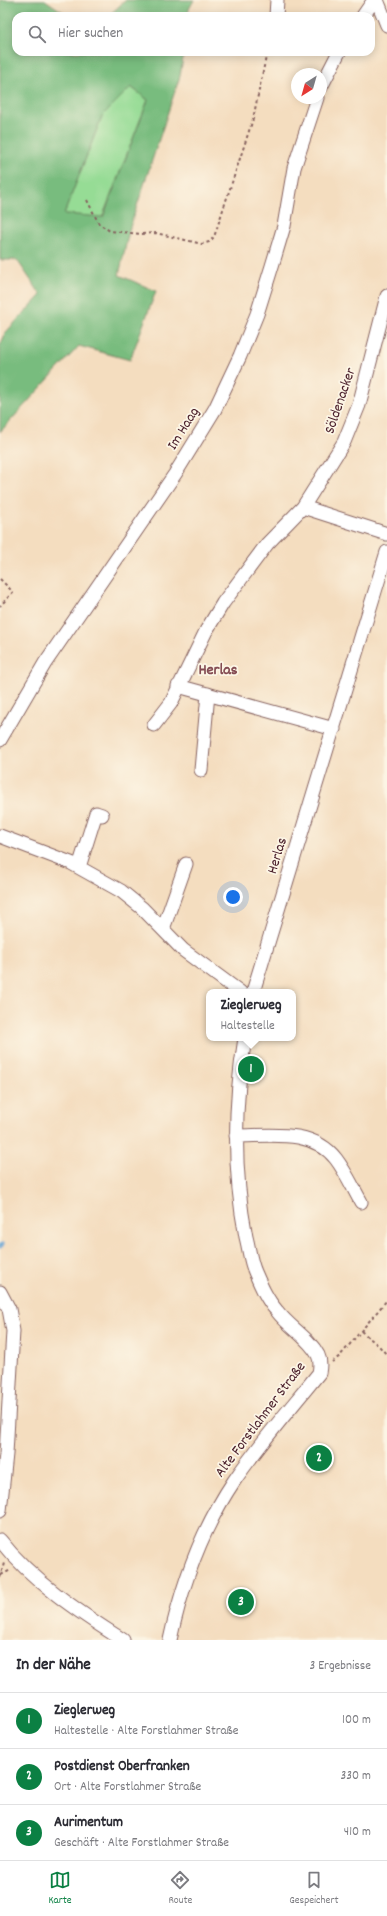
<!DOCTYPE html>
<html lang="de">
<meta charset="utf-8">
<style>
:root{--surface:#fff;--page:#f2f2f3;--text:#2b2b33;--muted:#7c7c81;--line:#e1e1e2;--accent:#0b8043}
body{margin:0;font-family:Dekko,sans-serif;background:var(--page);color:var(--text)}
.compass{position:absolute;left:291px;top:68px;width:36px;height:36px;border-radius:50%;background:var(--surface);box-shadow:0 2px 10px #0003;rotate:217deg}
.you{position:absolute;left:233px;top:897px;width:14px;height:14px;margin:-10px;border:3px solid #fff;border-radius:50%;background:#1a73e8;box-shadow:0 0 0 6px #1a73e833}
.badge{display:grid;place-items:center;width:26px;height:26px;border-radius:50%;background:var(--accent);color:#fff;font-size:13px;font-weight:700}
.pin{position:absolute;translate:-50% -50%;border:2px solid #fff;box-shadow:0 1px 4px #0006}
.popup{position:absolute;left:206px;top:989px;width:90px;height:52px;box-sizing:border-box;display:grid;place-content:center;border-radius:8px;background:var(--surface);filter:drop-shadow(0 1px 3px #0005);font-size:13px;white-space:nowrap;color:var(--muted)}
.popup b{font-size:15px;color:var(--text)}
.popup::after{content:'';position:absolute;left:50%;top:100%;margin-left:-8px;border:8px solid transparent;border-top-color:var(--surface)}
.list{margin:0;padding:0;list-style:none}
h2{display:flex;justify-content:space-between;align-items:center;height:52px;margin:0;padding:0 16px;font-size:17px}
h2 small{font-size:13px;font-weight:400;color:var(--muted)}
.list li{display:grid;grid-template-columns:26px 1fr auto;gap:12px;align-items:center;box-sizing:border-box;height:56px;padding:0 16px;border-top:1px solid var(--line)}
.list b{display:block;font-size:15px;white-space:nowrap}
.list p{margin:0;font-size:13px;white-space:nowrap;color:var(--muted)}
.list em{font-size:13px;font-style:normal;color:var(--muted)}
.icon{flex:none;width:22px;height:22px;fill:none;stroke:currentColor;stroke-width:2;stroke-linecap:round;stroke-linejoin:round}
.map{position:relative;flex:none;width:387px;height:1640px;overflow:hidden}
.search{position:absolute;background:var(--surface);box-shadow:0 2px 10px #0003;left:12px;right:12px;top:12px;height:44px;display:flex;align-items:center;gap:10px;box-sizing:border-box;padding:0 14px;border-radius:12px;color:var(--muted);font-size:15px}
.sheet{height:220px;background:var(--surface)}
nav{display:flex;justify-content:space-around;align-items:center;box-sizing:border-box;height:56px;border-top:1px solid var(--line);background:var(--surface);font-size:11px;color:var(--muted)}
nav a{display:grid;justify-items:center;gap:2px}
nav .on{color:var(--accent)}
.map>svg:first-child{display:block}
</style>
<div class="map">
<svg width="387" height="1640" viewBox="0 0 387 1640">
<rect width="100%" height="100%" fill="#fcf5e5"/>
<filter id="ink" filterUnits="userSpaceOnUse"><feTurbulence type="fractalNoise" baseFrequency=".025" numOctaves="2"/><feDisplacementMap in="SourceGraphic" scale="8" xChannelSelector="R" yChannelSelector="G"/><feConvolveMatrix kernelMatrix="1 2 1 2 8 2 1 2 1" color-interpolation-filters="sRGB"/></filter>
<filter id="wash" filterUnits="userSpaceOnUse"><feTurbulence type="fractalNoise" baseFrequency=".012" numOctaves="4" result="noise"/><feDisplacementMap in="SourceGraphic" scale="16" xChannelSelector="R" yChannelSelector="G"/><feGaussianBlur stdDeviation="0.9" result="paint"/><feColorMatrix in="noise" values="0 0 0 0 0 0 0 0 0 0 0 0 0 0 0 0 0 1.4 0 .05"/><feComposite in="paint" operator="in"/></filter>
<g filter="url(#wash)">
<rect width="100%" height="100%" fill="#f4ddbf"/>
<path fill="#96dc95" stroke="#707e60" d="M131 87 148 100 102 218 64 214 102 116Z"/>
<path fill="#78bc7e" stroke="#616e54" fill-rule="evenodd" d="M0 0H45L69 16H16V52H184L180 76 130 227 119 275 156 291 130 360 79 346 0 432V346L6 332 41 295 17 260H0ZM131 87 148 100 103 217 64 214 102 116Z
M126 0H194L189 9 188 16H108Z"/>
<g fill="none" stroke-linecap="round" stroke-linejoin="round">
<path stroke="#61a0d3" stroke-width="3.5" d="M0 1247 3 1244"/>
</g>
</g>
<g filter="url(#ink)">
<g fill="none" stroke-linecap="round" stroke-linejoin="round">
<g stroke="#86625f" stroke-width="15">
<path id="minor" d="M377 0 387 25
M276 16 277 0
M363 16 374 0
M321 87 339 52
M303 507 387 534
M178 686 334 729
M154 725 171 703 206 631 223 603 267 544 303 507 344 442 359 405 387 296
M0 740 45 663 175 474 215 409 240 356 257 314 272 266 284 226 294 168 317 98
M201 770 208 694
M0 836 71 863 121 891 142 908 183 950 240 992
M79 867 96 813 102 815
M163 929 186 864
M253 992 387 552
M236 1136C270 1136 312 1128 336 1159 346 1172 353 1188 361 1202
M0 1292 9 1309 13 1331 6 1454 0 1511
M0 1540C31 1580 80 1613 123 1640
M170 1640C182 1584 202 1529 234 1481 260 1443 290 1409 319 1373 320 1368 321 1361 318 1355 309 1338 289 1327 277 1311 267 1300 261 1286 255 1272 250 1261 249 1248 246 1237 233 1171 234 1104 245 1038"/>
</g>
<path stroke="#86625f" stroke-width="2" stroke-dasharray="3 3" stroke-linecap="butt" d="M87 200 99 224 110 231 142 234 156 233 202 244 209 242 214 237 253 119 267 52
M0 579 13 592 0 606
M361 1331 379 1346 387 1355
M332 1362 340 1356 387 1300
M1 1575 11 1570
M0 1578 4 1563"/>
<use href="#minor" stroke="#fff" stroke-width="13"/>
</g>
</g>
<g text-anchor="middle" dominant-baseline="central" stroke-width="3.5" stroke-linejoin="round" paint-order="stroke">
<g font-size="15" fill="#4a1f2b" stroke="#fcf5e5">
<text transform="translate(341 401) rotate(-71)">Söldenacker</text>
<text transform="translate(184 429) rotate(-58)">Im Haag</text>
<text transform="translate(278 856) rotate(-73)">Herlas</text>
<text transform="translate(261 1420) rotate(-53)">Alte Forstlahmer Straße</text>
</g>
<g font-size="16" font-weight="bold" fill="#844c53" stroke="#fcf5e5">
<text x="218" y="670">Herlas</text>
</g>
</g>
</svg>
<svg class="compass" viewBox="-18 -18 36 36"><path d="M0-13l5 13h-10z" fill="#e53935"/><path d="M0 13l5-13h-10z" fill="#7c7c81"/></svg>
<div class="you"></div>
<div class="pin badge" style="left:251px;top:1069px">1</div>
<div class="popup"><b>Zieglerweg</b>Haltestelle</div>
<div class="pin badge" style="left:319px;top:1458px">2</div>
<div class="pin badge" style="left:241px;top:1602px">3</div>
<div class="search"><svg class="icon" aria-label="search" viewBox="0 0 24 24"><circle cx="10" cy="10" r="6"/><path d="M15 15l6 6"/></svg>Hier suchen</div>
</div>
<section class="sheet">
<h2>In der Nähe<small>3 Ergebnisse</small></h2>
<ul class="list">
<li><span class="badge">1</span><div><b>Zieglerweg</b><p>Haltestelle · Alte Forstlahmer Straße</p></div><em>100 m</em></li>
<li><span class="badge">2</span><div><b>Postdienst Oberfranken</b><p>Ort · Alte Forstlahmer Straße</p></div><em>330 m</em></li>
<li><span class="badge">3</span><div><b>Aurimentum</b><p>Geschäft · Alte Forstlahmer Straße</p></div><em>410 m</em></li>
</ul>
</section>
<nav>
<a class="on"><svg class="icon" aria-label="map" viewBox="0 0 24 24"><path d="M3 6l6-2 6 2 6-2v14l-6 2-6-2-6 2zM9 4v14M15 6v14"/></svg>Karte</a>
<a><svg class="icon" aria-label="directions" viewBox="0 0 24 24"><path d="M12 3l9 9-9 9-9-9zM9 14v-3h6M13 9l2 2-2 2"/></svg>Route</a>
<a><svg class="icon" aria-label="saved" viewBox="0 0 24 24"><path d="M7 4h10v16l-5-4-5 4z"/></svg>Gespeichert</a>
</nav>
